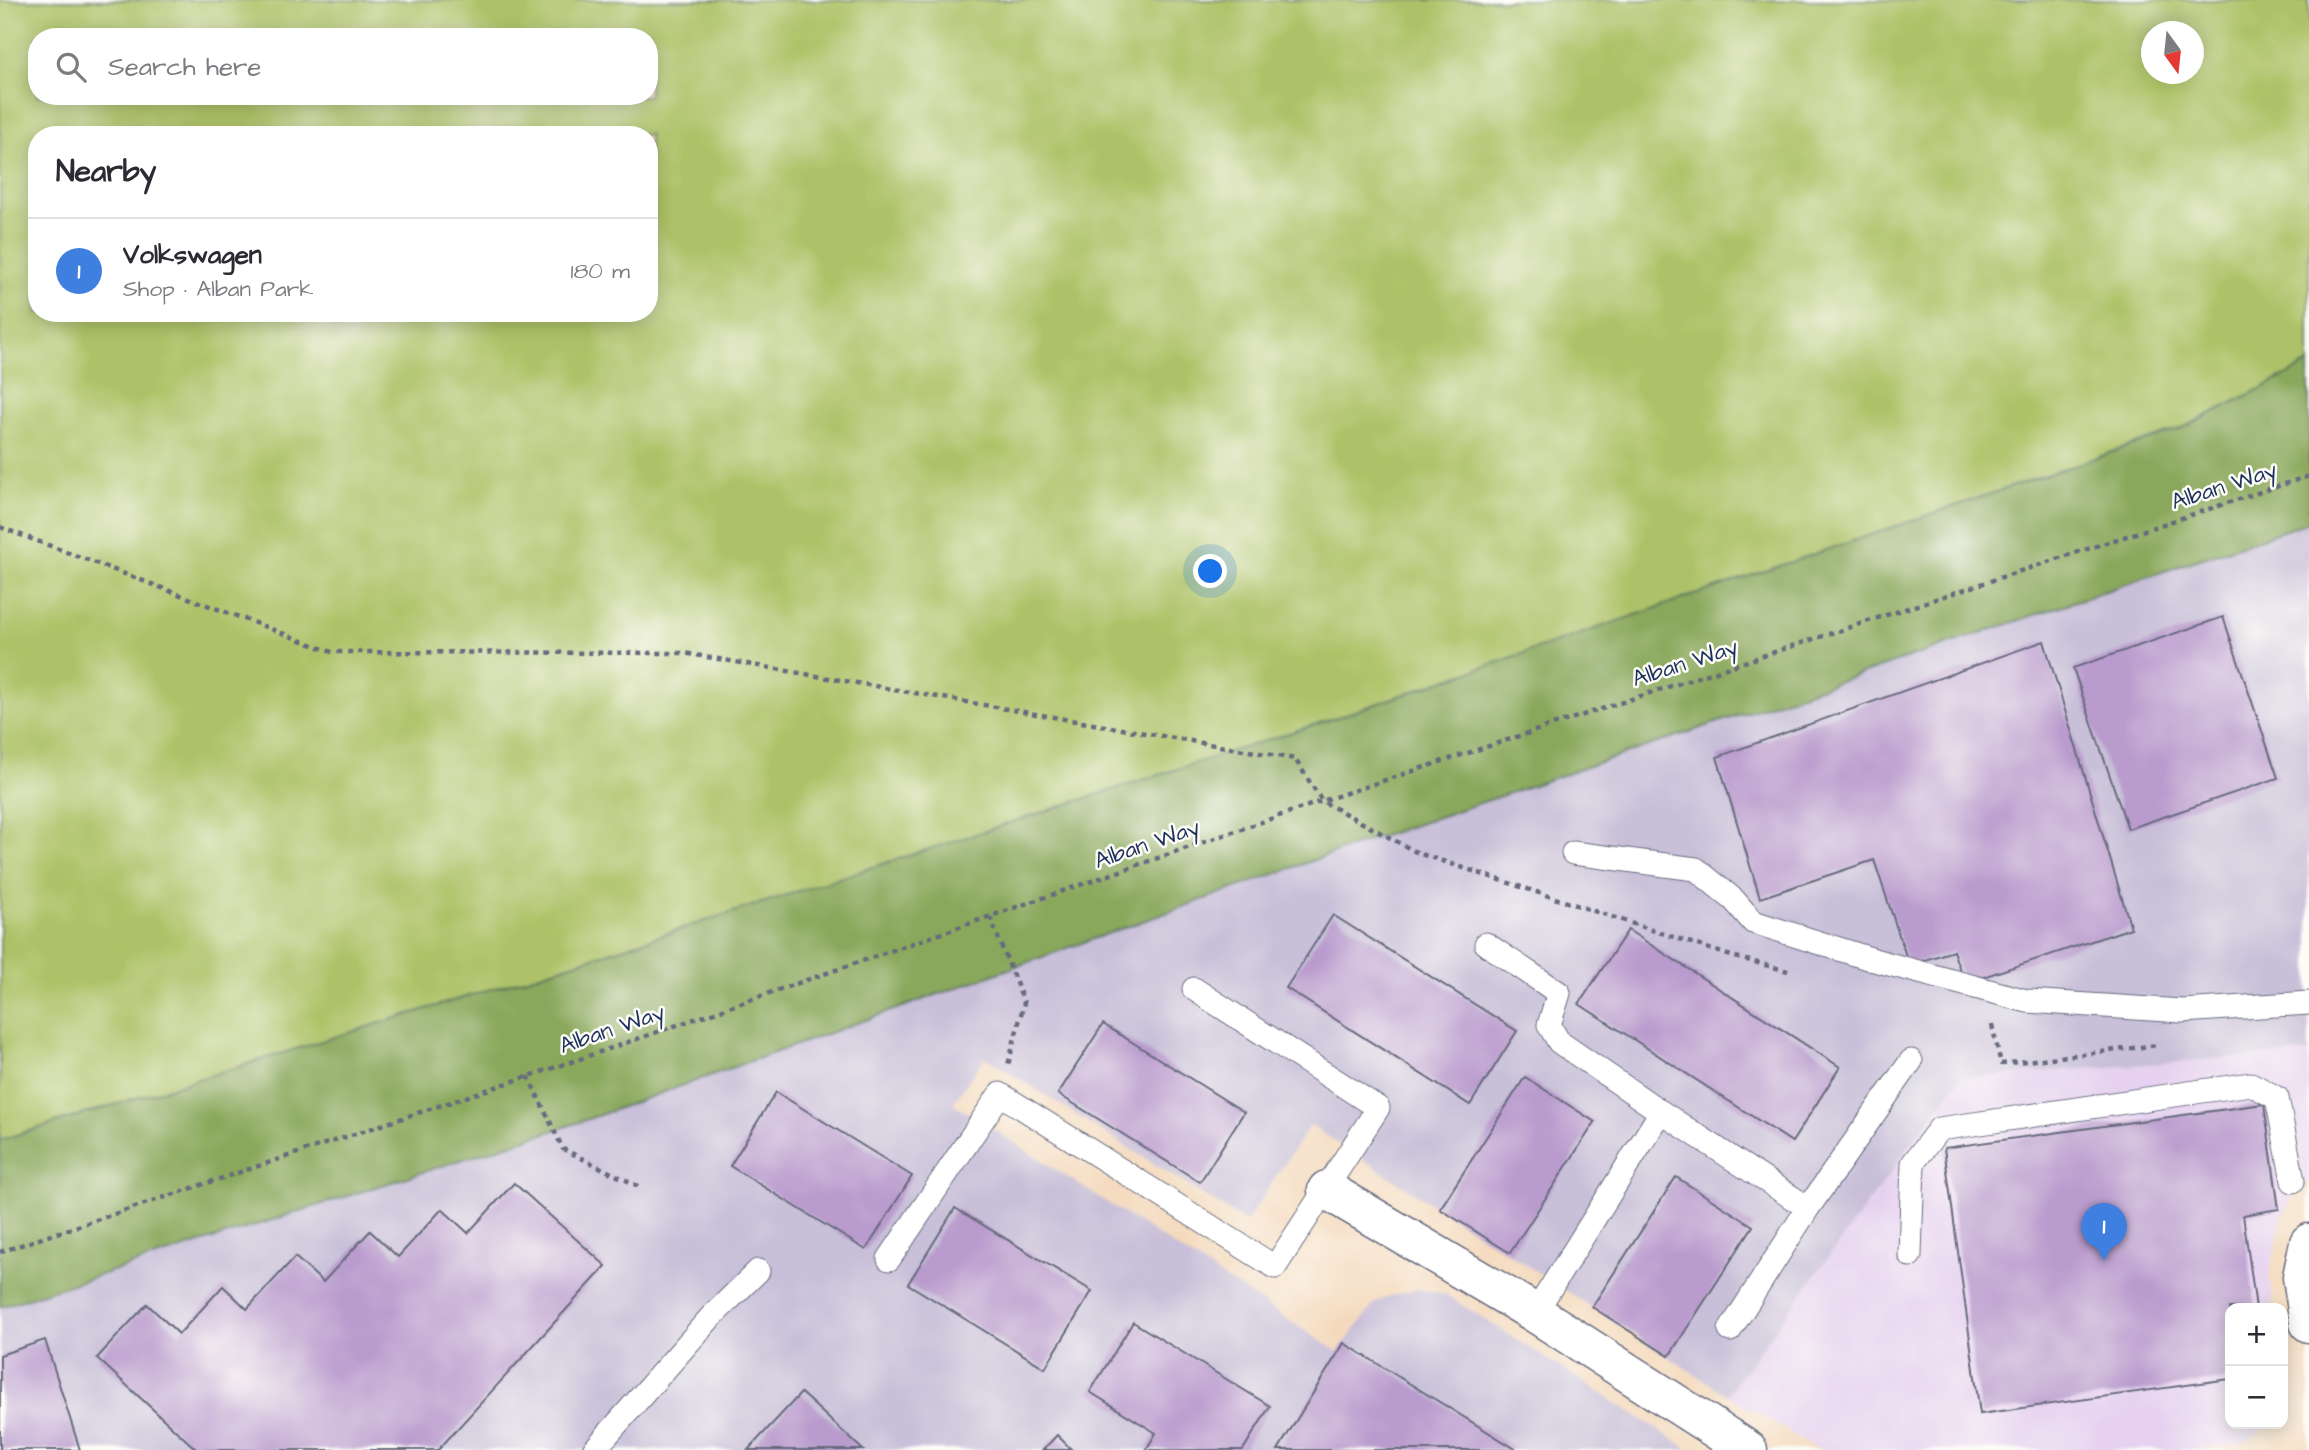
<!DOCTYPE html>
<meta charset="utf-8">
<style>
:root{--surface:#fff;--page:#f2f2f3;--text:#2b2b33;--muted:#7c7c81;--line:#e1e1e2;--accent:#1a73e8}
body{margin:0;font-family:"Architects Daughter",sans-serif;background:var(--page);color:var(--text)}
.controls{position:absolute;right:21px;bottom:21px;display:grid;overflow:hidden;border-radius:14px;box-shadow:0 4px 18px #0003}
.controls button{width:63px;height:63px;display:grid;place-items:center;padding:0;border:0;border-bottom:2px solid var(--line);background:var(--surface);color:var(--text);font:35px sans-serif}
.compass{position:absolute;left:2141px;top:21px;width:63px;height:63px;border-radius:50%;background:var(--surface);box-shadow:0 4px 18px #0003;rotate:165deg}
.you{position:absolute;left:1211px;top:572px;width:24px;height:24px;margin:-18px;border:5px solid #fff;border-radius:50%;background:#1a73e8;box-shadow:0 0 0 10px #1a73e833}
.badge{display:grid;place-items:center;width:46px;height:46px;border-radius:50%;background:var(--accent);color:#fff;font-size:23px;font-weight:700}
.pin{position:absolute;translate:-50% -58px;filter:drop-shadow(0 2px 4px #0008)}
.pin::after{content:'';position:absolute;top:37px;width:24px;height:21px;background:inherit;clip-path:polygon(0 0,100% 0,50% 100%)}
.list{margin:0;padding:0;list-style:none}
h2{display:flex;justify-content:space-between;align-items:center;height:91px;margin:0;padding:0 28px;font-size:30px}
h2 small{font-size:23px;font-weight:400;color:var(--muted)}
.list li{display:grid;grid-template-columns:46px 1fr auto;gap:21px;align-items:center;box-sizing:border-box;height:105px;padding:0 28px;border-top:2px solid var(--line)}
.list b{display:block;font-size:26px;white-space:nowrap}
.list p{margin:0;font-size:23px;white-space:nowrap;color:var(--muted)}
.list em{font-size:23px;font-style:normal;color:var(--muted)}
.icon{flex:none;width:38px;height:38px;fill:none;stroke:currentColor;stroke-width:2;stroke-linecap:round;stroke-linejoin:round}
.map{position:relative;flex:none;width:2309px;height:1450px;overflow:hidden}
.search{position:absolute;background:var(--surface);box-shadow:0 4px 18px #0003;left:28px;top:28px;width:630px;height:77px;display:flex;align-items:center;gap:18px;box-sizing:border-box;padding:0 24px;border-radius:28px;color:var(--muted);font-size:26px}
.panel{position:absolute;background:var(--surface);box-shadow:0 4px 18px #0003;left:28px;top:126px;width:630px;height:196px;border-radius:28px}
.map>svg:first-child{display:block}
</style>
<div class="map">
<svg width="2309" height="1450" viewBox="0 0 2309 1450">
<rect width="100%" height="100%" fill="#fdfcf7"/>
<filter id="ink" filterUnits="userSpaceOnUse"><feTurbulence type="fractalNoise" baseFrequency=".0143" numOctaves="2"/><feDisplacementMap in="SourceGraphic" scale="14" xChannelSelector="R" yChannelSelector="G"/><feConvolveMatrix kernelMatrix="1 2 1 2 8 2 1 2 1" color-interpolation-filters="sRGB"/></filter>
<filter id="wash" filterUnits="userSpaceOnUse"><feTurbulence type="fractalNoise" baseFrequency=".00686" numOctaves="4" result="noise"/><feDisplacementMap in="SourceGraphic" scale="28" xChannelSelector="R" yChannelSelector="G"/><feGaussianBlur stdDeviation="1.57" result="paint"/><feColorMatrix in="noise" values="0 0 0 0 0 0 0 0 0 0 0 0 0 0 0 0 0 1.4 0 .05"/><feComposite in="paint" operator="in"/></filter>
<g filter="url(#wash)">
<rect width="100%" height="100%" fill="#f4dabd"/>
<path fill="#e6d2f0" d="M2309 1052V1181L2294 1194 2283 1215 2269 1275 2273 1308H2230V1424H2268L2259 1434 2240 1444 2192 1450H1819L1727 1395 1960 1078Z"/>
<path fill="#c8bfd8" d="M2309 522V1052L1960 1078 1727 1395 1310 1125 1246 1222 985 1057 953 1103 1338 1352 1375 1303 1393 1295 1418 1289 1445 1294 1690 1450H0V1307L580 1122 1356 845Z"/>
<path fill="#adc267" stroke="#647862" stroke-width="2" fill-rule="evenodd" d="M0 0H2309V364L2183 428 1326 721 563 967 0 1140ZM2152 32H2194V74H2152ZM37 37H649V96H37ZM37 135H649V313H37Z"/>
<path fill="#8aa85c" stroke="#526c5d" stroke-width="2" d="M2309 364V522L1356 845 580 1122 0 1307V1140L563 967 1326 721 2183 428Z"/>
<g id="blocks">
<path fill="#b99bcd" d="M2223 617 2278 778 2128 829 2073 668Z
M2044 641 2131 928 1977 979 1962 976 1953 951 1909 965 1874 860 1760 898 1717 757Z
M1333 915 1517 1031 1470 1105 1286 988Z
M1628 930 1840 1067 1792 1142 1579 1004Z
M1103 1024 1244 1112 1200 1182 1058 1094Z
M1525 1077 1595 1122 1510 1253 1440 1209Z
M776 1092 912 1176 866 1250 730 1166Z
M2264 1104 2279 1209 2243 1215 2256 1308H2230V1379L1980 1414 1944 1148Z
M1676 1177 1753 1226 1669 1356 1592 1307Z
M514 1183 606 1266 438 1450H197L97 1358 147 1304 179 1334 223 1286 247 1309 295 1257 323 1282 370 1231 398 1257 442 1209 468 1233Z
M955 1208 1092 1291 1045 1368 908 1284Z
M1133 1322 1270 1406 1243 1450H1146L1156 1433 1090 1392Z
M45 1340 80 1450H0V1355Z
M1344 1343 1517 1450H1278Z
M801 1393 863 1450H748Z
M1057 1435 1072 1450H1043Z"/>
</g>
</g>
<g filter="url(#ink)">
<use href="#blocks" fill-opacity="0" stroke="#676b7f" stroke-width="2"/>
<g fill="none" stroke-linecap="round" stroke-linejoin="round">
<g stroke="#676b7f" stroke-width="25">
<path id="lane" d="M1573 853 1696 869 1734 900 1753 922 1874 960 2027 1001 2182 1011 2309 1003
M1486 944 1559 993 1549 1025 1559 1042 1661 1112
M1808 1208 1911 1061
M1910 1255 1913 1163 1939 1129 2251 1084 2277 1098 2293 1181
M889 1259 1000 1094 1275 1267 1378 1108 1194 989
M1535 1313 1661 1112 1808 1208 1730 1330
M594 1450 710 1318 758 1271"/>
</g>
<g stroke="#676b7f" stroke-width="41">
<path id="street" d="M1327 1190 1535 1313 1748 1450
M2309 1243 2302 1277 2309 1323"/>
</g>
<path stroke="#676b7f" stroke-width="4.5" stroke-dasharray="5 5" stroke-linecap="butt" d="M0 527 332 652 684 653 1295 759 1322 801 1418 853 1728 955 1788 971
M990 917 1024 1003 1008 1065
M1992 1025 2001 1064 2158 1045
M528 1076 563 1149 638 1186
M0 1252 568 1063 1322 801 2309 476"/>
<use href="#lane" stroke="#fff" stroke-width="23"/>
<use href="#street" stroke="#fff" stroke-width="38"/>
</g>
</g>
<g text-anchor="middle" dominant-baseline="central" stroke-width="5" stroke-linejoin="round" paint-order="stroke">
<g font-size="23" fill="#1b2f5e" stroke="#fdfcf7">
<text transform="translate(2224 486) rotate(-18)">Alban Way</text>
<text transform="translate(1685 663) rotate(-18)">Alban Way</text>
<text transform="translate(1147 844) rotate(-19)">Alban Way</text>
<text transform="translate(612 1029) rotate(-19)">Alban Way</text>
</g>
</g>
</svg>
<div class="controls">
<button>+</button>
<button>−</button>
</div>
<svg class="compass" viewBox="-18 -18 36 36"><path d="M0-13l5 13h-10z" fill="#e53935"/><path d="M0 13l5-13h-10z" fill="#7c7c81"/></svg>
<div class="you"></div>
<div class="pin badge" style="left:2104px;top:1261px;background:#3f7fe0">1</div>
<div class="search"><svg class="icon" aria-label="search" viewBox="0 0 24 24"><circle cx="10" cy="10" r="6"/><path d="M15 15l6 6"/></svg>Search here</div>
<section class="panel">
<h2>Nearby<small></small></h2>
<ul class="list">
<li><span class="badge" style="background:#3f7fe0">1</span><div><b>Volkswagen</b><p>Shop · Alban Park</p></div><em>180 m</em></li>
</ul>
</section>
</div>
